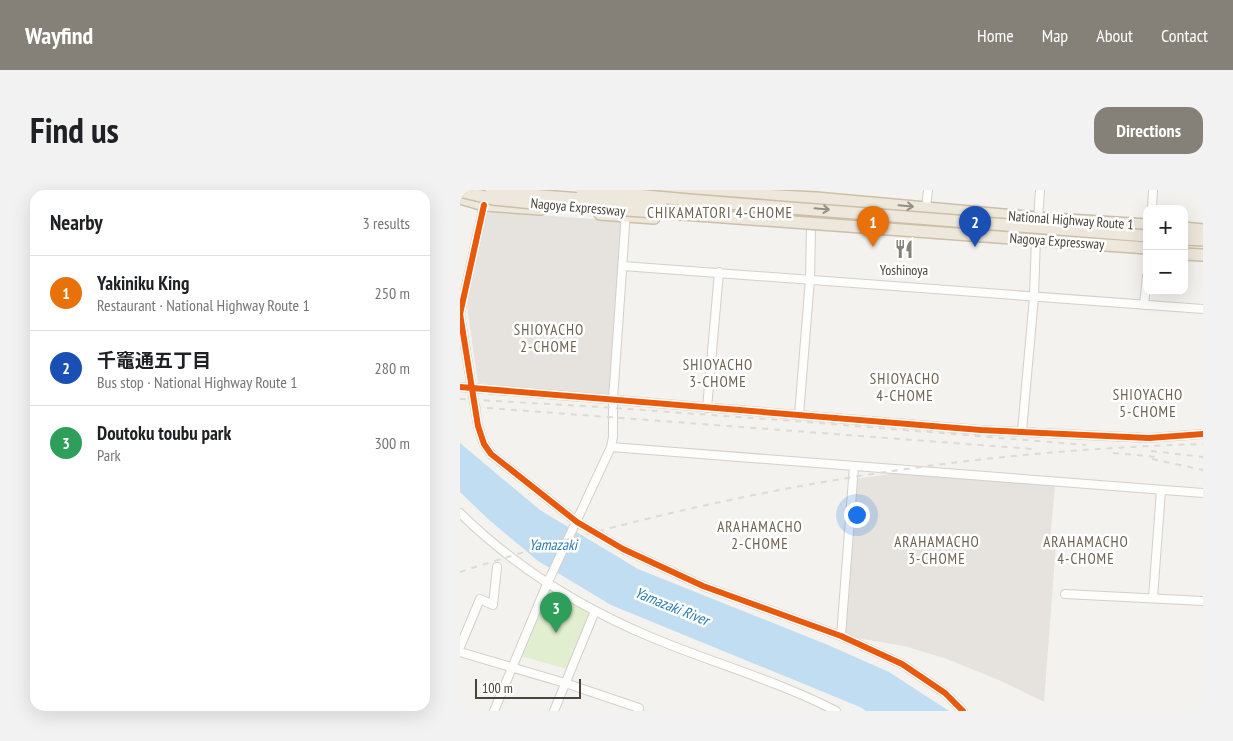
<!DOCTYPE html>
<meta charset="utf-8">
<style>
:root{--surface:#fff;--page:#f2f2f2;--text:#202124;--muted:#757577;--line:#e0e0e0;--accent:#868178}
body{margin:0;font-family:"PT Sans Narrow","Noto Sans JP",sans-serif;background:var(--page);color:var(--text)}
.controls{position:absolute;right:15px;top:15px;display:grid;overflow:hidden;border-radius:10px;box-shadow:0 5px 20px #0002}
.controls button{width:45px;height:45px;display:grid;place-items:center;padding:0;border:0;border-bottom:1px solid var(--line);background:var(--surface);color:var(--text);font:25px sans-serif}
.scale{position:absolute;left:15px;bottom:12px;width:106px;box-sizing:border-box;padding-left:5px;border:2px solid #4b4439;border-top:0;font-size:14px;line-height:18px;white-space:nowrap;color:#4b4439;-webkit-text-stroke:4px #fff;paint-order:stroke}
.you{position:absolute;left:396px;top:324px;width:18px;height:18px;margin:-12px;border:4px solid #fff;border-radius:50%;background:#1a73e8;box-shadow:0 0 0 8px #1a73e833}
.badge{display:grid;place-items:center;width:32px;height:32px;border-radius:50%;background:var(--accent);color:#fff;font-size:16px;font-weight:700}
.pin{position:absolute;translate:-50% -41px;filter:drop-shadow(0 1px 2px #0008)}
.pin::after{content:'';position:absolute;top:26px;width:18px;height:15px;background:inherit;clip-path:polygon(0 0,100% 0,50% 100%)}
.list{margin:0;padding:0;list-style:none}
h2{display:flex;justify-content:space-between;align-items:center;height:65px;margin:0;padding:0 20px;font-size:21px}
h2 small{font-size:16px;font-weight:400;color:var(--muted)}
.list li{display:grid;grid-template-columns:32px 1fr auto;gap:15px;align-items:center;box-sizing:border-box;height:75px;padding:0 20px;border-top:1px solid var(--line)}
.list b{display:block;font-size:19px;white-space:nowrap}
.list p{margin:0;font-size:16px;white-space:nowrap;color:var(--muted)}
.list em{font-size:16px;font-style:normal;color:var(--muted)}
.map{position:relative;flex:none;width:743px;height:521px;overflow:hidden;border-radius:15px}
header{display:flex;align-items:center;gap:30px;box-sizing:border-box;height:70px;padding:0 25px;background:var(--accent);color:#fff}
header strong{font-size:24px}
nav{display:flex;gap:28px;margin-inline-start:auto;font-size:18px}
.intro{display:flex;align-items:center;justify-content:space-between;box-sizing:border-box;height:120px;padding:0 30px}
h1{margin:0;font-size:35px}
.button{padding:12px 22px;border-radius:15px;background:var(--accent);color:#fff;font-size:18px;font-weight:700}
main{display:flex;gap:30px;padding:0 30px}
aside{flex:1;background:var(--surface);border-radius:15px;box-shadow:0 5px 20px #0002}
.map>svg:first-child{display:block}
</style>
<header>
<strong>Wayfind</strong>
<nav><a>Home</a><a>Map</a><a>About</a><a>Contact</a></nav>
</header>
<div class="intro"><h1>Find us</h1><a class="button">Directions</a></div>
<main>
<aside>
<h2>Nearby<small>3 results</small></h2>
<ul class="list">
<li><span class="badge" style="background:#e8710a">1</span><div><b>Yakiniku King</b><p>Restaurant · National Highway Route 1</p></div><em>250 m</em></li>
<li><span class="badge" style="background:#1a4fb4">2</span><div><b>千竈通五丁目</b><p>Bus stop · National Highway Route 1</p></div><em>280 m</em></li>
<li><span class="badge" style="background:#2e9e5b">3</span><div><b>Doutoku toubu park</b><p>Park</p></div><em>300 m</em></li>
</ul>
</aside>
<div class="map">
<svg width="743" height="521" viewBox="0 0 743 521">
<rect width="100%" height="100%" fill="#f4f2ee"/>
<path fill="#e6e2de" d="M32 22 161 31 151 206 18 193 7 117 27 24Z
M437 283 595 296 590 352 596 354 584 512 541 491 487 469 444 456 385 446 395 289Z"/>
<path fill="#e1eecf" d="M87 394 135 421 111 480 57 465Z"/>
<path fill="#c0ddf1" d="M0 253 80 320 178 379 368 455 429 482 489 521H406L400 517 151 415 78 371 28 329 0 302Z"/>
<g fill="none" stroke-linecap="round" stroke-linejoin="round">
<g stroke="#d2d0cb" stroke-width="10">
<path id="minor" d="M24 15 0 124 18 236 24 254 31 264 117 332 163 359 243 396 381 446 442 474 485 503 503 521
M466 18 468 0
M692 19 693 0
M578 30 580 0
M163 76 743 119
M684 115 687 86
M0 197 521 240 689 248 743 244
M247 218 259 82
M339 225 350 89 351 39
M562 241 574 107 576 47
M151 257 743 303
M0 323C56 378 121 418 193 448 253 473 318 491 376 521
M605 404 743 411
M693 408 701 300
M381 446 394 276
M0 457 20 409 33 415 37 377
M0 462 105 493 179 518 178 521
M34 521 87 394 151 257 153 247V210L166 22
M94 521 135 421"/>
</g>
<g stroke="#ccbfa9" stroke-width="14">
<path id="highway" d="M205 0 356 8 578 28 687 35
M0 8 24 15 81 19
M140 24 194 28
M724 38 743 40
M724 49 743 50
M724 64 743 65"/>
</g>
<use href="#minor" stroke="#fdfdfc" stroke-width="8"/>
<use href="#highway" stroke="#ede8db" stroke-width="11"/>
<path stroke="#dbdbda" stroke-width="2" stroke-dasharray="6 6" stroke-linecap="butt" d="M0 209 142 217 347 232 626 255
M15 217 573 259
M691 261 743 267
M653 263 698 267
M692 269 743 280
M0 382C240 304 491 261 743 254"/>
<g stroke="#ccbfa9" stroke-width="14" stroke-linecap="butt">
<path id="highway-bridge" d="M31 0 42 3 201 15
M122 0 229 10 687 46
M0 1 33 9 72 13 687 58"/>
</g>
<use href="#highway-bridge" stroke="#ede8db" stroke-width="11"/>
<g stroke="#fff" stroke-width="9">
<path id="cycleway" d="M24 15 0 124 18 236 24 254 31 264 117 332 163 359 243 396 381 446 442 474 485 503 503 521
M0 197 521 240 689 248 743 244"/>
</g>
<use href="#cycleway" stroke="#e8590c" stroke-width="6"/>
</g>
<defs><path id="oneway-shaft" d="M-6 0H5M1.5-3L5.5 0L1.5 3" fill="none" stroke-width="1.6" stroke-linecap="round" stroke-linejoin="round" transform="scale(1.25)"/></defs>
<g stroke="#948e82">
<use href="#oneway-shaft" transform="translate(446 16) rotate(5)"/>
<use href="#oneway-shaft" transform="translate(362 19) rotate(5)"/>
</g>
<defs>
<g id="restaurant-bare" transform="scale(1.5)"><path d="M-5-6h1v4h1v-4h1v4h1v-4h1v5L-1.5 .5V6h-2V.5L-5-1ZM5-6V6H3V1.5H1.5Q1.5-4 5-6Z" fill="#868178" stroke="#fff" stroke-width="2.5" paint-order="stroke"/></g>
</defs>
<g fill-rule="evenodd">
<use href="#restaurant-bare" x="444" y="59"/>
</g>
<g text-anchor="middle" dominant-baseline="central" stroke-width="5" stroke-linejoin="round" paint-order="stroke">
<g font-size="14" fill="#4b4439" stroke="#fff">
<text transform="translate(118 17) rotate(5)">Nagoya Expressway</text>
<text transform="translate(611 30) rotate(4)">National Highway Route 1</text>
<text transform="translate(597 51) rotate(4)">Nagoya Expressway</text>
</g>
<g font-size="14" fill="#4b4439" stroke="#fff">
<text x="444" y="80">Yoshinoya</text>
</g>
<g font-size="15" letter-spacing="1" fill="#6e6250" stroke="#fff">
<text x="260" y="22">CHIKAMATORI 4-CHOME</text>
<text x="89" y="139">SHIOYACHO<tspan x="89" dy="17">2-CHOME</tspan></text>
<text x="258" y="174">SHIOYACHO<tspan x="258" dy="17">3-CHOME</tspan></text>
<text x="445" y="188">SHIOYACHO<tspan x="445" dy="17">4-CHOME</tspan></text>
<text x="688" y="204">SHIOYACHO<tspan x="688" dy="17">5-CHOME</tspan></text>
<text x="300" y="336">ARAHAMACHO<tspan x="300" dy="17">2-CHOME</tspan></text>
<text x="477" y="351">ARAHAMACHO<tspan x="477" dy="17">3-CHOME</tspan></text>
<text x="626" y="351">ARAHAMACHO<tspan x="626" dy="17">4-CHOME</tspan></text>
</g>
<g font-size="15" font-style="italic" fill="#2e7ab2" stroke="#fff">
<text x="93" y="354">Yamazaki</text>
<text transform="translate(212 416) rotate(22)">Yamazaki River</text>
</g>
</g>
</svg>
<div class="controls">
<button>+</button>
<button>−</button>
</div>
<div class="scale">100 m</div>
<div class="you"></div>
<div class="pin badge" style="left:413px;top:57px;background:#e8710a">1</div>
<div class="pin badge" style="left:515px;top:57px;background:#1a4fb4">2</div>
<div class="pin badge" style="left:96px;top:443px;background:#2e9e5b">3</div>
</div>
</main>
